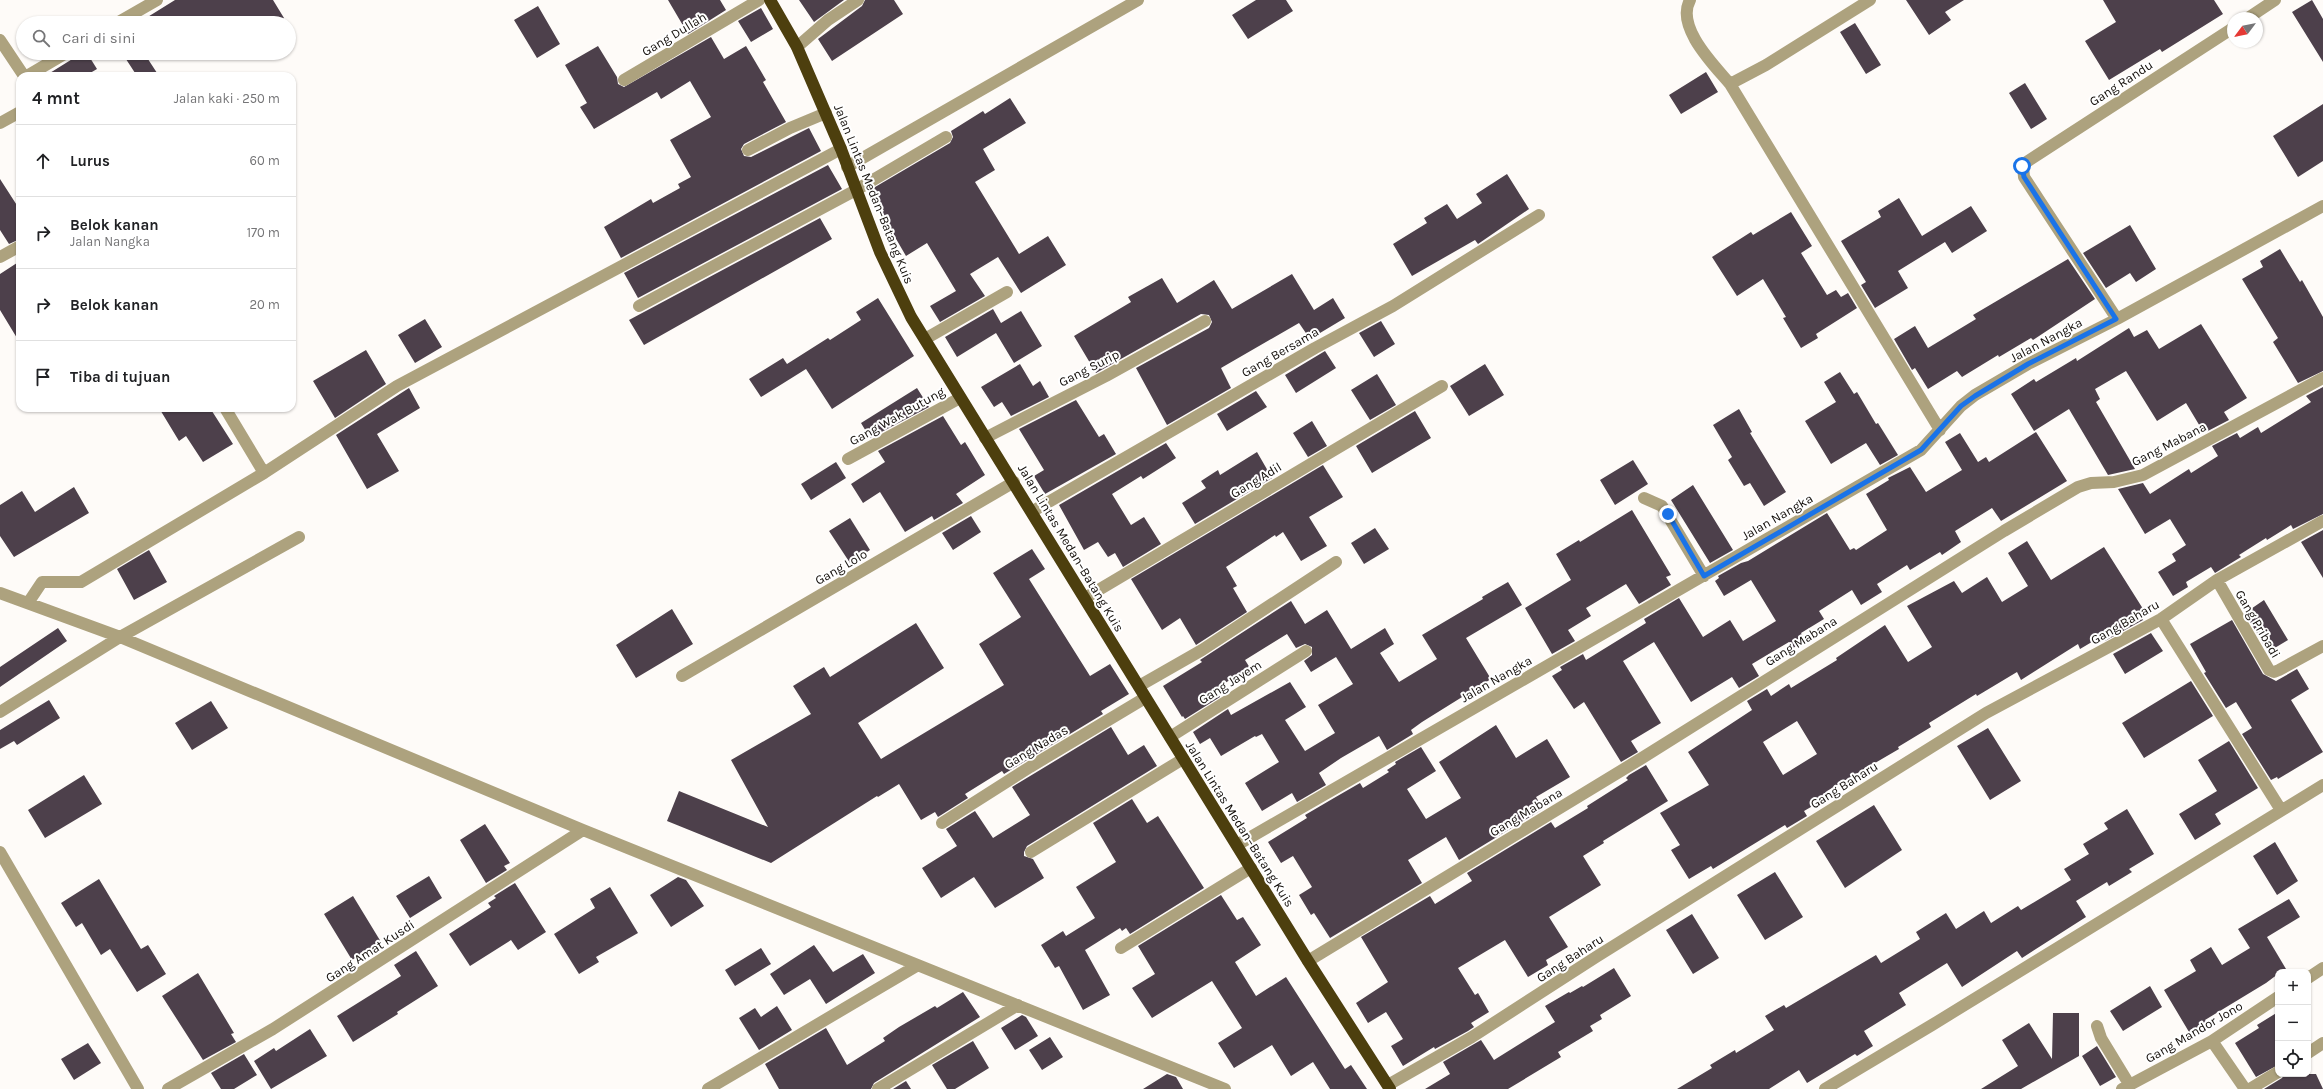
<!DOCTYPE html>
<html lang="id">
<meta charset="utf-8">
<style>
:root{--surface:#fff;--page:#f2f2f2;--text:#202124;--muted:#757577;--line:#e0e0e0}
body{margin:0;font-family:Karla,sans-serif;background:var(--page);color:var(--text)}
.controls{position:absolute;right:12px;bottom:12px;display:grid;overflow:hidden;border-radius:8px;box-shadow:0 1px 3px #0004}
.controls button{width:36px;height:36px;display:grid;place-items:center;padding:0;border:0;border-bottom:1px solid var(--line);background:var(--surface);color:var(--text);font:20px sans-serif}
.compass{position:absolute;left:2227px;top:12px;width:36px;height:36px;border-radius:50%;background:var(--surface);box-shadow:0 1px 3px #0004;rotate:238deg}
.stop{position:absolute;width:12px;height:12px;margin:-9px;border:3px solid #1a73e8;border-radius:50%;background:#fff}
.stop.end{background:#1a73e8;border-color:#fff;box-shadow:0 1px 4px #0008}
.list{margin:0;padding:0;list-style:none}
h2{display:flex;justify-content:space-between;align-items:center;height:52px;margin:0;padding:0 16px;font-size:17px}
h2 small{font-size:13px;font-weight:400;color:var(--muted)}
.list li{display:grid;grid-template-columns:26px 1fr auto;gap:12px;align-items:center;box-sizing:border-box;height:72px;padding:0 16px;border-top:1px solid var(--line)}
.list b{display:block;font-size:15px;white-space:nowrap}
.list p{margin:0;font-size:13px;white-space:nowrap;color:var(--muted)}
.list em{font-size:13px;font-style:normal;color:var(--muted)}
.icon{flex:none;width:22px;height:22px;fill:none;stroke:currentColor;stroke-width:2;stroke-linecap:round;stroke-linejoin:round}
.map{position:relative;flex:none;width:2323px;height:1089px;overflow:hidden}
.search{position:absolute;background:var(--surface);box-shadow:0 1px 3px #0004;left:16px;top:16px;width:280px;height:44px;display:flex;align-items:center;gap:10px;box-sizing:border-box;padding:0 14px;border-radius:22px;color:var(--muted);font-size:15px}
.panel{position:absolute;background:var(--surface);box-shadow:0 1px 3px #0004;left:16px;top:72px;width:280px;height:340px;border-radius:12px}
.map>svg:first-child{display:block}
</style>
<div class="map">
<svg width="2323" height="1089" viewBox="0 0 2323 1089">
<rect width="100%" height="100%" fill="#fefbf8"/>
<path fill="#4d404b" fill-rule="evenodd" d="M175 0H273L284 18 276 23H138Z
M668 0H720L726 10 688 34Z
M799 0H844L814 22Z
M865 0H894L903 14 832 61 818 39 862 6Z
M1256 0H1286L1293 11 1248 39 1232 15Z
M1906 0H1964L1945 12 1951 20 1929 35Z
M2103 0H2214L2223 14 2162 52 2160 49 2109 80 2085 41 2116 22Z
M2312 0 2323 19V62L2292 12Z
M538 6 560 44 537 58 514 20Z
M761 8 773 29 751 42 738 21Z
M1855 23 1881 65 1866 74 1840 32Z
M711 37 724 59 746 46 766 80 763 82 786 122 744 144 741 149 744 156 751 157 809 128 821 151 621 258 604 227 651 199 653 203 680 188 678 184 691 177 670 140 711 117 690 81 661 99 657 92 594 129 580 107 587 103 565 65 598 46 617 77 618 84 624 87Z
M82 53H87L97 69 85 76H45Z
M122 53H144L159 76H137Z
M1706 72 1718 92 1681 114 1669 95Z
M2025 83 2047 119 2031 129 2009 93Z
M1010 98 1026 123 983 149 995 170 975 182 1019 254 1048 236 1066 265 1021 293 998 257 970 274 985 296 940 322 930 306 956 291 927 243 906 256 881 213 884 211 870 190 950 143 953 137 951 131 983 111 985 114Z
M2323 104V161L2298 177 2273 136Z
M828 165 842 189 638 298 624 273Z
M1507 174 1529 209 1478 244 1475 240 1412 276 1393 244 1427 223 1424 218 1447 204 1457 219 1482 203 1476 194Z
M0 179 20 210V239L9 244 0 230Z
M1899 198 1922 236 1971 206 1987 231 1952 253 1945 242 1898 271 1908 288 1875 308 1861 285 1866 282 1841 241 1881 217 1878 211Z
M1791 212 1812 246 1801 253 1827 295 1836 290 1841 297 1848 293 1857 308 1816 334 1818 338 1801 348 1783 318 1786 317 1763 279 1737 296 1712 257 1751 232 1753 235Z
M820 218 832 239 644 345 629 320Z
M2130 225 2156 269 2136 282 2130 273 2106 288 2083 253Z
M2280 249 2300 282 2302 280 2323 317V371L2298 383 2273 342 2278 338 2242 279 2263 267 2260 261Z
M2068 259 2095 299 2033 340 2031 338 1999 357 1998 355 1962 377 1957 371 1928 389 1915 368 1912 370 1894 339 1915 326 1928 348 1976 319 1973 315Z
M20 261V343L0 310V274Z
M1292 274 1314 310 1333 298 1345 318 1310 339 1299 323 1221 368 1231 388 1167 425 1136 368 1209 328 1212 322 1209 315 1201 314 1096 373 1074 336 1131 302 1128 297 1162 278 1177 303 1214 280 1232 309Z
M878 298 914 356 832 409 806 369 761 397 749 379 783 358 787 364 828 338 830 340 861 320 856 312Z
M993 309 1001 323 1021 311 1042 346 1014 363 996 333 957 357 945 337Z
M425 319 442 347 415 363 398 335Z
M1381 321 1395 344 1374 357 1359 333Z
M2201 324 2247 398 2224 412 2229 420 2204 433 2186 403 2157 421 2126 371 2095 389 2100 399 2096 402 2135 469 2108 475 2069 409 2034 431 2011 394 2034 379 2036 382 2076 358 2077 361 2129 328 2134 337 2147 330 2159 349Z
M366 350 386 384 335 418 313 381Z
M1325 351 1336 368 1296 393 1285 375Z
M1020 364 1033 386 1040 381 1049 397 1011 416 1002 402 994 407 981 387Z
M1485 364 1504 395 1469 416 1450 386Z
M1840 372 1854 394 1857 392 1876 424 1878 423 1898 455 1880 465 1866 443 1831 464 1805 421 1836 402 1824 382Z
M1377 374 1396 405 1370 420 1351 390Z
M2323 387V514L2293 529 2291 525 2267 540 2266 538 2239 555 2241 557 2215 573 2211 567 2186 582 2188 587 2173 596 2158 572 2176 561 2172 554 2186 545 2170 519 2145 534 2118 489 2143 483 2150 494 2189 469 2191 473 2218 456 2212 446 2237 433 2240 438 2258 427 2261 433 2311 402 2306 396Z
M409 388 420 408 377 434 399 471 367 489 336 435Z
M917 388 929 407 870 438 861 423Z
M1256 391 1267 407 1227 431 1217 414Z
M1076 400 1099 437 1104 434 1116 454 1045 494 1034 476 1044 470 1019 429Z
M159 408H210L233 444 203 462 186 436 179 441Z
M1739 409 1752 432 1750 433 1786 492 1764 506 1750 483 1744 486 1728 460 1732 457 1713 425Z
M1415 411 1431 438 1372 473 1356 446Z
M943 416 961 445 965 442 985 475 956 494 963 503 934 520 932 516 905 532 880 492 863 503 851 484 885 462 878 451Z
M1312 421 1327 446 1308 457 1293 433Z
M2036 432 2067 481 2001 521 1992 508 1955 531 1961 542 1942 555 1940 552 1910 570 1907 565 1877 584 1882 592 1861 605 1852 590 1819 611 1824 619 1801 633 1805 641 1793 648 1789 642 1752 664 1759 676 1739 688 1732 677 1691 702 1654 642 1623 661 1661 723 1631 741 1638 752 1621 762 1584 702 1574 709 1552 676 1562 670 1560 667 1583 654 1586 660 1646 623 1644 619 1679 598 1703 637 1730 620 1743 641 1776 621 1751 580 1724 596 1715 581 1719 578 1718 576 1741 563 1748 561 1827 513 1850 550 1854 548 1856 550 1887 530 1866 494 1889 480 1888 478 1910 467 1926 492 1962 470 1945 442 1960 433 1978 462 1986 457 1989 462Z
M1166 443 1176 458 1143 479 1141 476 1112 494 1131 525 1144 517 1161 544 1123 567 1115 553 1108 557 1098 542 1084 550 1059 505Z
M1257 452 1272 478 1195 524 1182 503 1206 488 1201 481 1218 470 1220 475Z
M1633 460 1648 484 1615 505 1600 480Z
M836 462 846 478 811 500 801 484Z
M1323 465 1343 497 1309 517 1327 546 1301 561 1283 532 1276 537 1275 535 1226 567 1237 586 1233 588 1247 612 1196 645 1180 618 1162 630 1131 579Z
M1693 485 1733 550 1710 563 1671 500Z
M74 487 89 513 14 557 0 536V505L22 491 35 512Z
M1632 510 1671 575 1666 577 1671 585 1639 604 1626 584 1586 608 1591 616 1568 630 1575 641 1552 654 1525 608 1571 580 1556 554 1579 540 1580 542Z
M971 516 981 532 953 550 942 533Z
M850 518 870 550 850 563 829 531Z
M1375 528 1389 549 1364 564 1351 543Z
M2323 530V578L2301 542Z
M2027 541 2051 580 2104 547 2145 612 2141 615 2143 620 2105 641 2102 636 2080 649 2078 644 2021 680 2017 672 1977 696 1976 694 1929 723 1931 727 1898 747 1899 749 1827 791 1830 796 1804 811 1807 816 1787 828 1785 825 1713 869 1711 866 1689 879 1671 850 1680 845 1660 813 1709 785 1688 752 1752 710 1747 701 1767 689 1771 696 1789 684 1791 688 1837 660 1836 658 1885 625 1908 662 1932 647 1907 606 1954 581 1962 593 1987 577 2002 602 2028 586 2008 553ZM1797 721 1817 754 1783 775 1763 742Z
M1032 549 1045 569 1029 579 1090 676 1110 664 1129 694 1101 711 1103 714 1004 774 1002 771 965 794 968 798 938 817 935 812 921 820 899 784 878 797 877 796 771 863 667 821 679 791 768 827 731 760 811 714 793 686 824 667 830 677 916 623 944 668 858 723 881 759 1004 685 979 644 1021 617 993 573Z
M149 550 167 582 134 600 117 569Z
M1508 582 1522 605 1466 638 1491 679 1422 722 1411 730 1413 734 1387 750 1379 736 1341 758 1319 773 1326 785 1297 802 1292 793 1262 811 1245 783 1279 762 1262 734 1256 737 1255 736 1221 756 1210 738 1200 744 1193 732 1228 709 1231 715 1290 682 1306 707 1285 720 1305 751 1335 733 1318 705 1353 684 1336 657 1311 672 1304 661 1312 655V647L1305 644 1296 648 1287 634 1245 660 1250 668 1215 689 1220 697 1185 719 1183 716 1182 717 1163 686 1202 662 1200 660 1291 601 1305 624 1327 610 1351 649 1385 628 1394 644 1380 653 1399 682 1437 659 1422 635 1483 599 1482 597Z
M2264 600 2288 640 2268 652 2245 613Z
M672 609 693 644 636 678 616 645Z
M2232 620 2263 674 2276 681 2297 669 2309 689 2291 700 2323 752 2278 779 2277 777 2271 780 2242 734 2252 728 2236 702 2226 708 2204 673 2206 672 2190 644Z
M58 628 67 641 0 687V667Z
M2151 633 2163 651 2125 674 2113 654Z
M2191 681 2213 716 2144 758 2122 723Z
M49 700 60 718 17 745 14 741 0 749V730Z
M211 701 228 728 192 750 175 723Z
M1496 725 1516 758 1547 739 1570 777 1536 797 1543 809 1459 860 1446 837 1408 860 1422 883 1330 938 1314 913 1311 915 1299 895 1312 887 1293 856 1281 863 1268 842 1307 818 1305 815 1334 798 1360 783 1363 788 1389 772 1387 770 1396 764 1395 762 1421 747 1436 771 1407 789 1426 819 1461 798 1439 762Z
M1111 727 1128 755 1144 745 1157 766 1027 846 1024 852V856L1033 859 1044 878 995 908 974 877 941 898 922 868 957 846 946 829 975 811 993 838 1030 815 1012 787Z
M1988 728 2021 781 1990 800 1957 746Z
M2229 741 2258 788 2215 814 2221 824 2195 840 2179 814 2217 791 2198 760Z
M1646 765 1668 801 1603 841 1604 843 1583 856 1601 885 1549 917 1568 947 1546 960 1548 965 1528 977 1505 940 1458 968 1475 995 1478 993 1489 1012 1471 1023 1474 1027 1468 1031 1435 1049 1434 1047 1403 1066 1391 1046 1403 1039 1386 1012 1368 1023 1356 1003 1388 982 1361 937 1430 896 1435 904 1472 881 1467 873 1551 822 1555 828 1588 808 1587 806 1628 780 1626 778 1629 775Z
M84 775 102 804 45 838 28 810Z
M1132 799 1147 823 1158 816 1204 888 1130 934 1126 928 1122 931 1120 928 1085 950 1110 995 1083 1010 1059 966 1055 968 1041 945 1063 931 1066 936 1095 918 1076 887 1116 862 1093 823Z
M1874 805 1902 850 1845 888 1816 841Z
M2127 809 2154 854 2129 869 2132 872 2109 886 2107 882 2076 901 2086 917 2022 958 2017 951 1962 987 1947 963 1899 993 1906 1005 1864 1031 1873 1046 1857 1056 1855 1054 1807 1083 1799 1070 1769 1089H1677L1712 1068 1710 1065 1735 1050 1736 1053 1774 1030 1765 1016 1784 1005 1786 1008 1876 955 1881 963 1920 939 1916 932 1946 913 1956 929 1984 911 1991 923 2018 906 2021 910 2071 880 2064 869 2089 854 2083 844 2108 829 2104 823Z
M485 824 510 863 504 866 507 870 486 883 460 840Z
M2275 842 2298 881 2277 895 2253 856Z
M1775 872 1803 917 1765 940 1737 895Z
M429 876 442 898 410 918 396 896Z
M678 877 686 880 704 906 671 927 650 895Z
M99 879 141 949 148 945 166 974 137 992 110 949 101 955 82 923 76 927 61 903Z
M515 883 546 932 518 950 511 940 470 966 449 934 491 907 488 903 496 898 494 896Z
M610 887 638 933 596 957 599 962 579 974 554 934 595 908 590 899Z
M1221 895 1237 920 1243 917 1261 945 1235 962 1256 996 1286 977 1345 1069 1351 1065 1367 1089H1330L1313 1062 1291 1076 1272 1045 1234 1068 1218 1043 1242 1028 1212 981 1152 1018 1132 988 1155 974 1138 946Z
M353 896 381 942 352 960 324 914Z
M2289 899 2300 917 2267 937 2286 969 2278 972V974L2266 983 2205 1020 2209 1027 2192 1037 2164 990 2196 971 2190 960 2211 947 2222 965 2250 948 2238 929Z
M1692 914 1719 958 1693 974 1666 930Z
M814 945 833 972 863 954 875 973 826 1004 810 979 784 995 770 974Z
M761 948 771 964 735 986 725 970Z
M416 951 438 986 397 1012 398 1014 353 1042 337 1016 401 976 394 965Z
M1614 968 1631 996 1600 1015 1602 1019 1590 1026 1593 1031 1558 1052 1561 1057 1508 1089H1425L1450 1074 1443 1062 1481 1040 1494 1060 1555 1022 1545 1006 1569 992 1570 993 1582 986 1583 987Z
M198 973 234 1033 231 1034 236 1042 203 1060 162 996Z
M2150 986 2162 1007 2123 1031 2110 1011Z
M963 992 980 1017 874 1083 871 1089H779L765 1064 826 1028 847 1065 885 1041 883 1038 899 1027 935 1006 937 1008Z
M777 1006 792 1030 759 1050 739 1018 755 1008 761 1017Z
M2278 1012V1065L2256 1077 2235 1043 2259 1028 2257 1025Z
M2053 1013H2079V1056L2021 1089H1981L2018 1066 2002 1040 2029 1023 2052 1059Z
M1022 1015 1026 1017 1038 1036 1015 1050 1001 1028Z
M310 1029 327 1056 271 1089 254 1061 274 1048 276 1051Z
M1050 1037 1063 1057 1042 1070 1029 1050Z
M973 1041 989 1068 955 1089H947L932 1065Z
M88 1043 101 1063 74 1080 61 1059Z
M2097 1046 2116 1077 2100 1086 2082 1056Z
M244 1054 257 1075 234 1089H221L211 1073Z
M1167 1074 1176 1077 1183 1089H1143Z
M2285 1074H2316L2323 1089H2264L2282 1078Z
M906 1081 911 1089H893Z"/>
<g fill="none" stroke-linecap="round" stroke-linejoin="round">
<path stroke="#ada27e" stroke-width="12" d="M1690 0C1675 27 1715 66 1730 84L1940 430
M2248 18 2275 0
M117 23 157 0
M0 40 24 76
M797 47 828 20 858 0
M27 76 66 53
M624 80 759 0
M1730 84 1766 65 1870 0
M0 123 20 112
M748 150 790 128 826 113
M847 167 1138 0
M0 257 20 246
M639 306 856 190 946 137
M2117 319 2024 177 2023 166 2025 163 2233 28
M925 339 1007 292
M225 408 264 473
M985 438 1106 376 1205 321
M848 459 960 398
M1644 498 1662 506 1704 576
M1033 511 1315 348 1393 306 1539 215
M2217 580 2269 670 2274 672 2279 670 2323 646
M0 593 120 637 583 830 1225 1089
M1085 598 1442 386
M28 603 42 582H81L264 473 397 386 841 149
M2161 619 2281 810
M682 676 1014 482
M1139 686 1202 650 1336 562
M0 712 120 637 299 537
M1170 737 1306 651
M942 823 1030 767 1145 698
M1237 845 1921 450 1961 406 1975 395 2028 364 2117 319 2323 206
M0 852 138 1089
M1031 852 1183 759
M1121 948 1251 868
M1308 961 1642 758 2004 531 2078 487 2091 483 2114 482 2143 475 2323 378
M2308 978 2323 968
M2097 1026 2101 1038 2129 1084
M2212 1041 2245 1089
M2308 1053 2323 1043
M1388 1085 1472 1037 1596 957 1986 713 2161 619 2217 580 2323 521
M168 1089 273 1029 583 830
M708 1089 918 965
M878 1089 1018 1005
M1825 1089 1932 1025 2323 785
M2122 1089 2212 1041 2278 997
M2250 1089 2278 1072"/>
<path stroke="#4d3f0e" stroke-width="12" d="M770 0 797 47 841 149 880 252 911 317 1308 961 1390 1089"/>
</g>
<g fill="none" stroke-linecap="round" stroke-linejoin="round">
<path stroke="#1a73e8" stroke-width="5" d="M1668 514 1704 576 1921 450 1961 406 1975 396 2028 364 2116 319 2024 177 2022 166"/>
</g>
<g text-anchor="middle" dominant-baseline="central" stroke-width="4" stroke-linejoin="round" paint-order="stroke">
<g font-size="13" fill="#130e0a" stroke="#fff">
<text transform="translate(674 34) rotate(-31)">Gang Dullah</text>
<text transform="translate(2121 83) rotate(-33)">Gang Randu</text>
<text transform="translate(874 194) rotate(68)">Jalan Lintas Medan–Batang Kuis</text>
<text transform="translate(2046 340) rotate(-28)">Jalan Nangka</text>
<text transform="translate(1280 352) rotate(-30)">Gang Bersama</text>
<text transform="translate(1089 368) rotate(-27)">Gang Surip</text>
<text transform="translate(897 416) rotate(-29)">Gang Wak Butung</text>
<text transform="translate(2169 444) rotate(-27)">Gang Mabana</text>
<text transform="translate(1256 480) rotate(-31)">Gang Adil</text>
<text transform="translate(1777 517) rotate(-30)">Jalan Nangka</text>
<text transform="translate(1071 548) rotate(59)">Jalan Lintas Medan–Batang Kuis</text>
<text transform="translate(841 567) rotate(-30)">Gang Lolo</text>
<text transform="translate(2125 622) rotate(-30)">Gang Baharu</text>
<text transform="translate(2258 624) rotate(60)">Gang Pribadi</text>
<text transform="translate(1801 641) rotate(-32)">Gang Mabana</text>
<text transform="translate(1496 679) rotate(-30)">Jalan Nangka</text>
<text transform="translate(1230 682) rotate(-32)">Gang Jayem</text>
<text transform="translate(1036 747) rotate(-31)">Gang Nadas</text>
<text transform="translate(1844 785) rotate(-32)">Gang Baharu</text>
<text transform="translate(1526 812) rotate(-31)">Gang Mabana</text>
<text transform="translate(1240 824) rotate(58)">Jalan Lintas Medan–Batang Kuis</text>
<text transform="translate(370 951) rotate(-33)">Gang Amat Kusdi</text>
<text transform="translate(1570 958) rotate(-33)">Gang Baharu</text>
<text transform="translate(2194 1032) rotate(-30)">Gang Mandor Jono</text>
</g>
</g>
</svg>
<div class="controls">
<button>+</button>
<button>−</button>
<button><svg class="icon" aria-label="locate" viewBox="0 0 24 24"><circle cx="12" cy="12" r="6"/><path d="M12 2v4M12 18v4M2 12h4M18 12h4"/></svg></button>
</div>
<svg class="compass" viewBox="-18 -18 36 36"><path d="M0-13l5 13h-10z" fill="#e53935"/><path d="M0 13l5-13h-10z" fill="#757577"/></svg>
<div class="stop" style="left:2022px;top:166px"></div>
<div class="stop end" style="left:1668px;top:514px"></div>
<div class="search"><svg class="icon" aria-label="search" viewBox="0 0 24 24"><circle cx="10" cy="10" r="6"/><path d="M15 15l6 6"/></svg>Cari di sini</div>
<section class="panel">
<h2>4 mnt<small>Jalan kaki · 250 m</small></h2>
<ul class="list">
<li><svg class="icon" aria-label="ahead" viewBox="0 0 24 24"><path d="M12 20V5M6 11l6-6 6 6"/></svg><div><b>Lurus</b></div><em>60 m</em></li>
<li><svg class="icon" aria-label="right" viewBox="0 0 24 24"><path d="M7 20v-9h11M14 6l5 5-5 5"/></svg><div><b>Belok kanan</b><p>Jalan Nangka</p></div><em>170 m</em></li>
<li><svg class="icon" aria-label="right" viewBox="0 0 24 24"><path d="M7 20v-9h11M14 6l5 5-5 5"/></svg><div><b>Belok kanan</b></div><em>20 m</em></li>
<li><svg class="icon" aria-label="arrive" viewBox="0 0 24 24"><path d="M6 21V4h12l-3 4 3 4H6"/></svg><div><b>Tiba di tujuan</b></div></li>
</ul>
</section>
</div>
